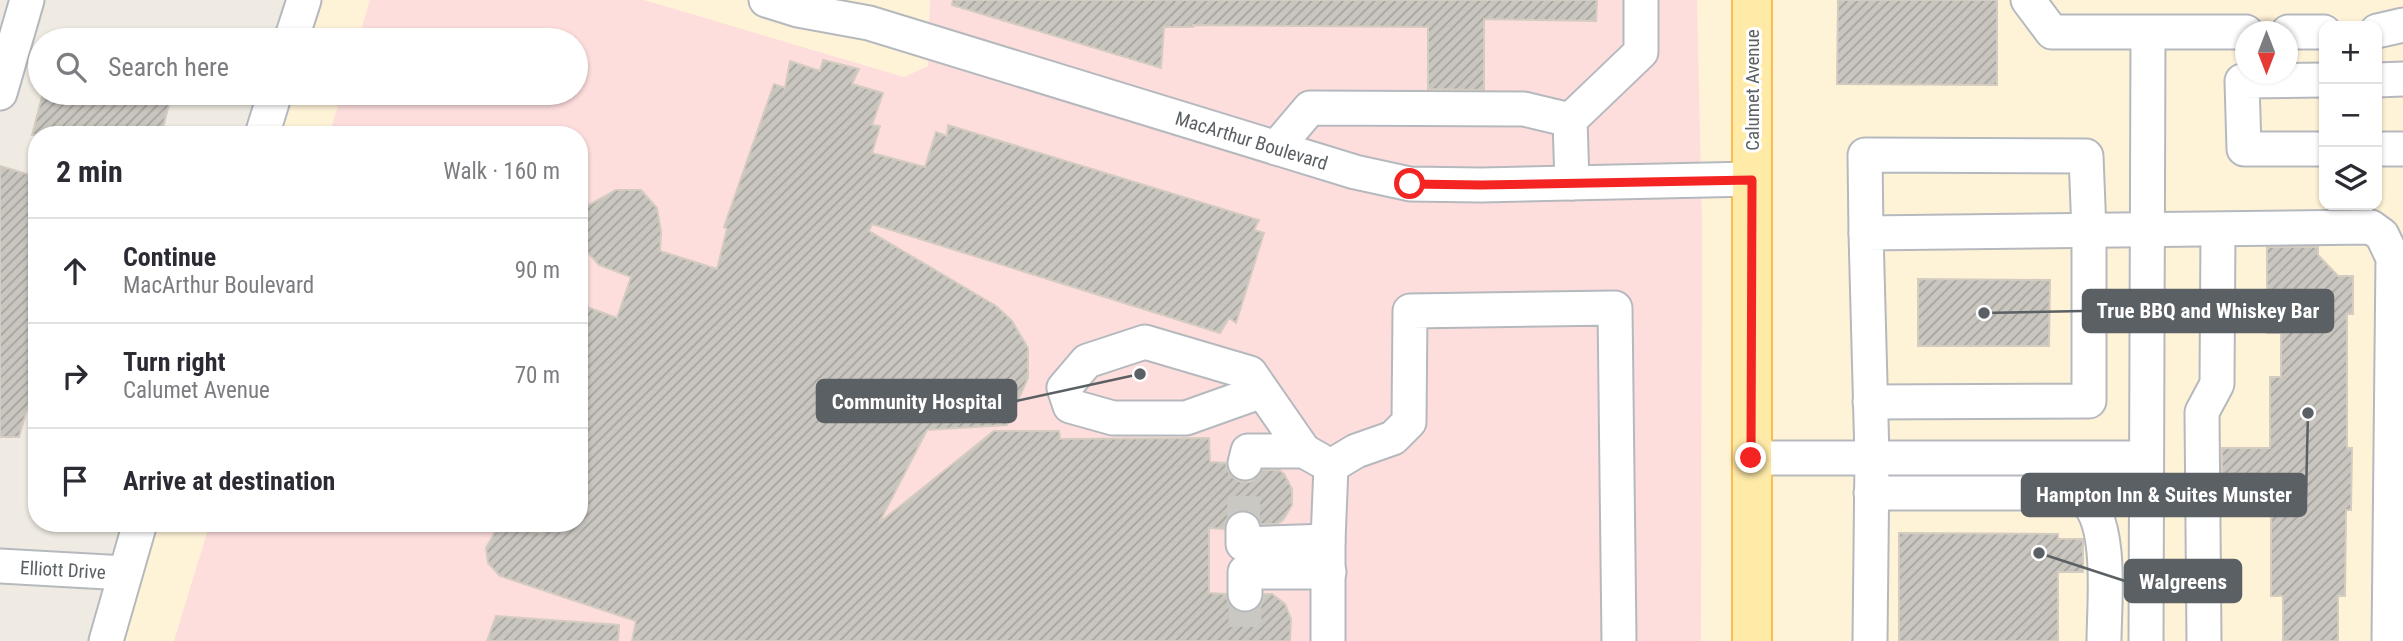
<!DOCTYPE html>
<meta charset="utf-8">
<style>
:root{--surface:#fff;--page:#f7f7f7;--text:#2b2b33;--muted:#7c7c81;--line:#e1e1e2}
body{margin:0;font-family:"Roboto Condensed",sans-serif;background:var(--page);color:var(--text)}
.controls{position:absolute;right:21px;top:21px;display:grid;overflow:hidden;border-radius:14px;box-shadow:0 2px 5px #0004}
.controls button{width:63px;height:63px;display:grid;place-items:center;padding:0;border:0;border-bottom:2px solid var(--line);background:var(--surface);color:var(--text);font:35px sans-serif}
.compass{position:absolute;left:2235px;top:21px;width:63px;height:63px;border-radius:50%;background:var(--surface);box-shadow:0 2px 5px #0004;rotate:180deg}
.stop{position:absolute;width:21px;height:21px;margin:-16px;border:5px solid #f42423;border-radius:50%;background:#fff}
.stop.end{background:#f42423;border-color:#fff;box-shadow:0 2px 7px #0008}
.list{margin:0;padding:0;list-style:none}
h2{display:flex;justify-content:space-between;align-items:center;height:91px;margin:0;padding:0 28px;font-size:30px}
h2 small{font-size:23px;font-weight:400;color:var(--muted)}
.list li{display:grid;grid-template-columns:46px 1fr auto;gap:21px;align-items:center;box-sizing:border-box;height:105px;padding:0 28px;border-top:2px solid var(--line)}
.list b{display:block;font-size:26px;white-space:nowrap}
.list p{margin:0;font-size:23px;white-space:nowrap;color:var(--muted)}
.list em{font-size:23px;font-style:normal;color:var(--muted)}
.icon{flex:none;width:38px;height:38px;fill:none;stroke:currentColor;stroke-width:2;stroke-linecap:round;stroke-linejoin:round}
.map{position:relative;flex:none;width:2403px;height:641px;overflow:hidden}
.search{position:absolute;background:var(--surface);box-shadow:0 2px 5px #0004;left:28px;top:28px;width:560px;height:77px;display:flex;align-items:center;gap:18px;box-sizing:border-box;padding:0 24px;border-radius:38px;color:var(--muted);font-size:26px}
.panel{position:absolute;background:var(--surface);box-shadow:0 2px 5px #0004;left:28px;top:126px;width:560px;height:406px;border-radius:28px}
.map>svg:first-child{display:block}
</style>
<div class="map">
<svg width="2403" height="641" viewBox="0 0 2403 641">
<defs>
<pattern id="building-hatch" width="6" height="6" patternUnits="userSpaceOnUse" patternTransform="scale(1.75)"><rect width="6" height="6" fill="#c9c5bf"/><path d="M-1 1l2-2M0 6l6-6M5 7l2-2" fill="none" stroke="#a6a39f"/></pattern>
</defs>
<rect width="100%" height="100%" fill="#efebe2"/>
<path fill="#fff3d7" fill-rule="evenodd" d="M309 0H2403V641H111L147 523H579V135H267L280 93H576V40H296ZM2324 26H2377V205H2324ZM2246 32H2288V74H2246Z"/>
<path fill="#fddedd" d="M370 0H644L904 77 928 66 930 0H1697L1702 224 1701 641H174L210 523H579V135H329L342 93H576V40H358Z"/>
<path fill="url(#building-hatch)" stroke="#d4ccc0" stroke-width="2" d="M953 0H1597L1596 21 1484 19V90L1428 89V27L1193 25V27H1164L1161 68 952 5Z
M1838 0H1997V85L1837 84Z
M823 60 859 69 852 84 883 93 872 125 880 126 872 153 925 167 936 132 947 136 948 125 1259 220 1254 230 1264 233 1236 323 1229 318 1220 333 872 224 869 231 996 306 1012 321 1028 348V378L1007 425 927 430 879 523 994 431H1059L1060 439 1209 438 1210 462 1226 463 1227 469 1232 477 1241 482H1250L1258 477 1262 470H1279L1284 474 1292 489V505L1283 520 1277 524H1261L1253 513 1242 510 1234 512 1227 519 1224 529 1209 528V593L1226 594 1229 604 1235 610 1244 613 1255 610 1262 603 1264 594H1272L1285 604 1291 619 1290 641H632L636 621 500 576 488 563 486 548 495 532 512 527 542 533 545 523H579V304L617 318 631 277 599 265 585 249 583 226 587 206 616 190H641L657 208 661 232 660 251 717 269 727 229 724 227 774 84 785 88 790 61 820 71Z
M43 93H172L161 135H32Z
M0 166 37 177V374L19 437H0Z
M2267 247H2318V255L2338 276H2353V314H2347V448H2352L2351 510H2346L2345 596H2338V641H2283V596H2271V509H2222V448H2270V377H2281V333H2267Z
M1918 279 2050 280 2049 346H1918Z
M1899 533 2058 534V539H2083V572H2058V641H1899Z
M496 616 619 625 618 641H487Z"/>
<g fill="none" stroke-linecap="round" stroke-linejoin="round">
<path stroke="#cac8c2" stroke-width="33" stroke-dasharray="33 17" stroke-linecap="butt" d="M1243 529 1245 463
M1245 594V641"/>
<g stroke="#b5b9be" stroke-width="37">
<g id="minor">
<path id="s1" d="M766 0 798 10 869 23 1355 172 1410 184 1481 185 1752 179"/>
<path d="M2028 0 2052 32H2246"/>
<path d="M2377 31 2403 25"/>
<path d="M2288 32H2324"/>
<path d="M291 40 304 0"/>
<path d="M2324 80 2242 81 2244 149H2324"/>
<path d="M2377 80 2403 79"/>
<path d="M0 93 27 0"/>
<path d="M262 135 275 93"/>
<path d="M1276 148 1310 108 1524 109 1570 120"/>
<path d="M2377 149H2403"/>
<path d="M1572 183 1570 120 1641 52V0"/>
<path d="M1866 233 1865 155 2086 156 2089 231V401L1870 402"/>
<path d="M1262 391 1186 418H1113L1070 406 1064 388 1087 361 1145 342 1250 373 1304 451"/>
<path d="M1751 458H2146"/>
<path d="M1245 463 1248 451H1304L1320 460"/>
<path d="M2069 472V493C2074 495 2081 497 2085 500 2113 523 2104 607 2104 641"/>
<path d="M1871 493H2069"/>
<path d="M1243 529V544L1328 541"/>
<path id="s2" d="M0 566 125 573"/>
<path d="M1245 594V572H1329"/>
<path d="M106 641 140 523"/>
<path d="M1328 641V541L1331 466 1356 451 1393 438 1409 422 1410 311 1615 308 1619 641"/>
<path d="M1870 641 1872 458 1866 233 2371 227 2382 235 2393 258 2389 641"/>
<path d="M2146 641 2148 33"/>
<path d="M2204 641 2202 412 2217 384 2218 230"/>
</g>
</g>
<g stroke="#fabe50" stroke-width="42">
<path id="major" d="M1752 641V0"/>
</g>
<use href="#minor" stroke="#fff" stroke-width="33"/>
<use href="#major" stroke="#ffeaa7" stroke-width="38"/>
</g>
<g fill="none" stroke-linecap="round" stroke-linejoin="round">
<path stroke="#f42423" stroke-width="9" d="M1410 184 1481 185 1752 180 1751 458"/>
</g>
<g text-anchor="middle" dominant-baseline="central" stroke-width="6" stroke-linejoin="round" paint-order="stroke">
<g font-size="19" fill="#5b6064" stroke="#fff">
<text transform="translate(1752 90) rotate(-90)">Calumet Avenue</text>
<text stroke="none"><textPath href="#s1" startOffset="506">MacArthur Boulevard</textPath></text>
<text stroke="none"><textPath href="#s2" startOffset="63">Elliott Drive</textPath></text>
</g>
</g>
<path fill="none" stroke="#5b6064" stroke-width="2.5" d="M1984 313L2083 311M1140 374L1016 401M2308 413L2306 495M2039 553L2125 581"/>
<g fill="#5b6064" stroke="#fff" stroke-width="2.5">
<circle cx="1984" cy="313" r="7"/>
<circle cx="1140" cy="374" r="7"/>
<circle cx="2308" cy="413" r="7"/>
<circle cx="2039" cy="553" r="7"/>
</g>
<g fill="#5b6064" stroke="#5b6064" stroke-width="2.5">
<rect x="2083" y="290" width="250" height="42" rx="7"/>
<rect x="817" y="380" width="199" height="42" rx="7"/>
<rect x="2022" y="474" width="284" height="42" rx="7"/>
<rect x="2125" y="560" width="116" height="42" rx="7"/>
</g>
<g font-size="21" text-anchor="middle" font-weight="bold" fill="#fff">
<text x="2208" y="318">True BBQ and Whiskey Bar</text>
<text x="917" y="409">Community Hospital</text>
<text x="2164" y="502">Hampton Inn &amp; Suites Munster</text>
<text x="2183" y="589">Walgreens</text>
</g>
</svg>
<div class="controls">
<button>+</button>
<button>−</button>
<button><svg class="icon" aria-label="layers" viewBox="0 0 24 24"><path d="M12 4l9 5-9 5-9-5zM3 14l9 5 9-5"/></svg></button>
</div>
<svg class="compass" viewBox="-18 -18 36 36"><path d="M0-13l5 13h-10z" fill="#e53935"/><path d="M0 13l5-13h-10z" fill="#7c7c81"/></svg>
<div class="stop" style="left:1410px;top:184px"></div>
<div class="stop end" style="left:1751px;top:458px"></div>
<div class="search"><svg class="icon" aria-label="search" viewBox="0 0 24 24"><circle cx="10" cy="10" r="6"/><path d="M15 15l6 6"/></svg>Search here</div>
<section class="panel">
<h2>2 min<small>Walk · 160 m</small></h2>
<ul class="list">
<li><svg class="icon" aria-label="ahead" viewBox="0 0 24 24"><path d="M12 20V5M6 11l6-6 6 6"/></svg><div><b>Continue</b><p>MacArthur Boulevard</p></div><em>90 m</em></li>
<li><svg class="icon" aria-label="right" viewBox="0 0 24 24"><path d="M7 20v-9h11M14 6l5 5-5 5"/></svg><div><b>Turn right</b><p>Calumet Avenue</p></div><em>70 m</em></li>
<li><svg class="icon" aria-label="arrive" viewBox="0 0 24 24"><path d="M6 21V4h12l-3 4 3 4H6"/></svg><div><b>Arrive at destination</b></div></li>
</ul>
</section>
</div>
